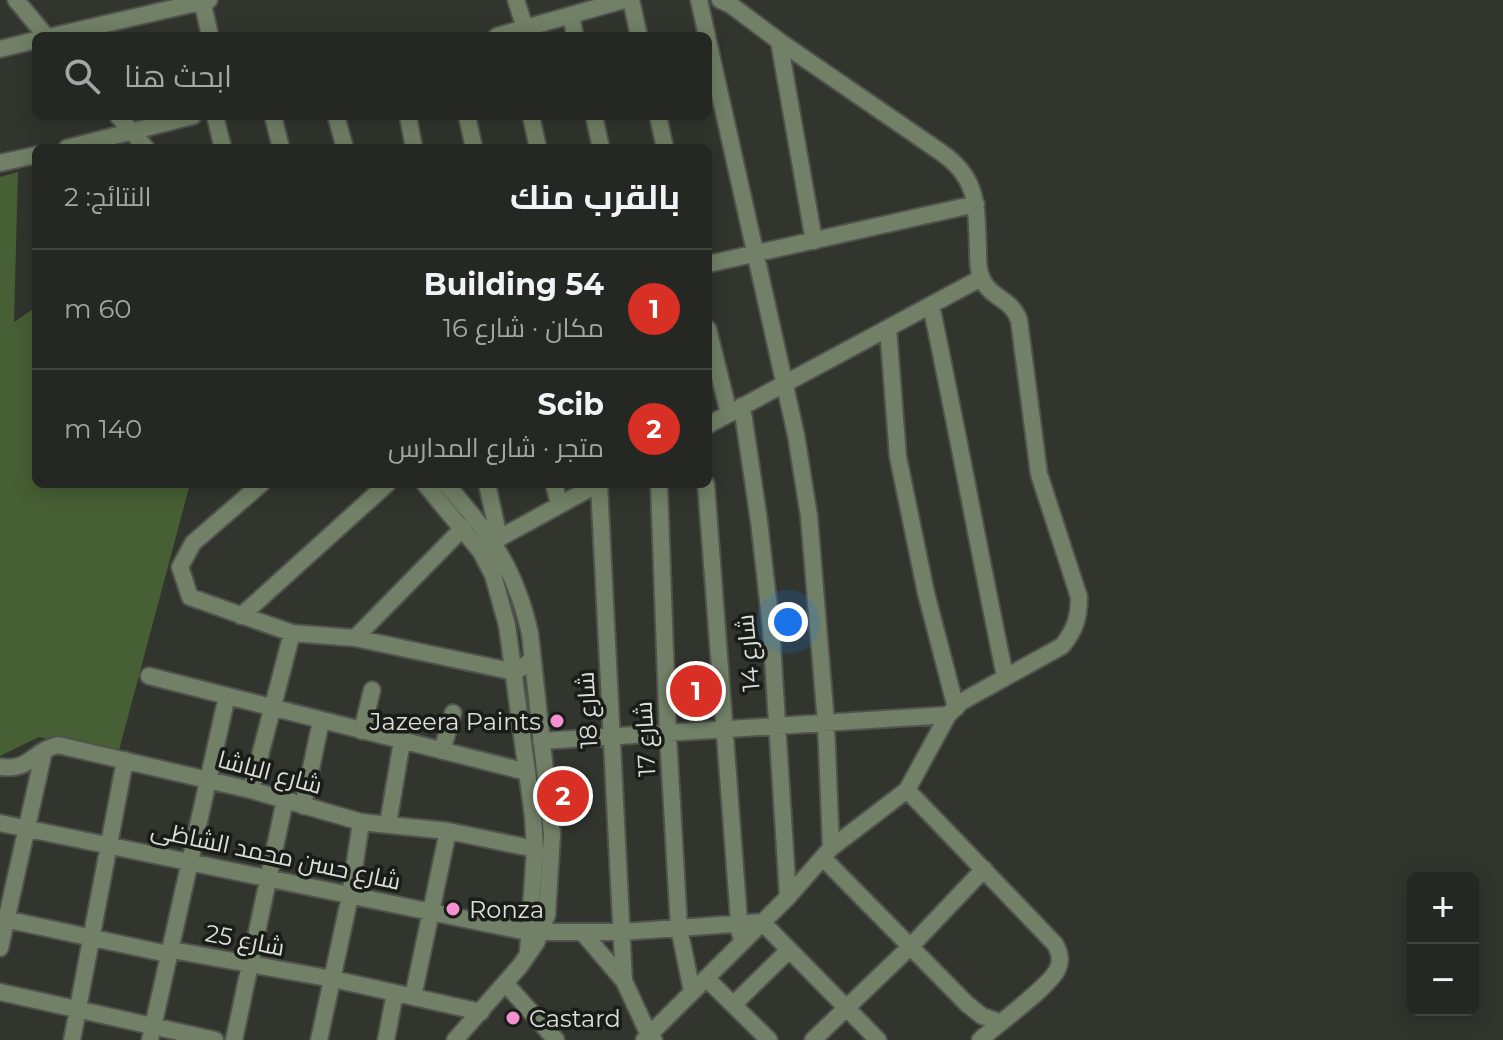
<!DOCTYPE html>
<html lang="ar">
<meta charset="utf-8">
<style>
:root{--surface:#252822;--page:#31342f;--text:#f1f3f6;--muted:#a3a6a5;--line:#424440;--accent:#d93025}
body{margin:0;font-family:Montserrat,Cairo,sans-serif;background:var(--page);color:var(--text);direction:rtl}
.controls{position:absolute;right:24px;bottom:24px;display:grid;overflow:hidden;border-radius:12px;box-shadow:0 4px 20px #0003}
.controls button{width:72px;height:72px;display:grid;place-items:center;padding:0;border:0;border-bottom:2px solid var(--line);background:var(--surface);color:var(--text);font:40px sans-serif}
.you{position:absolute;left:788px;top:622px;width:28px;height:28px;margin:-20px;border:6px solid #fff;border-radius:50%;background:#1a73e8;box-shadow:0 0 0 12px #1a73e833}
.badge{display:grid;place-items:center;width:52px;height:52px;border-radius:50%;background:var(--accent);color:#fff;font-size:26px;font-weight:700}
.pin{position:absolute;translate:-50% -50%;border:4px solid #fff;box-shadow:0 2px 8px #0006}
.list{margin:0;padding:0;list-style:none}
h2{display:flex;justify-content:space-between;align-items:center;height:104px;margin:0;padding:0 32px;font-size:34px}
h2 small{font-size:26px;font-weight:400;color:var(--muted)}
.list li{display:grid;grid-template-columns:52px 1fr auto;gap:24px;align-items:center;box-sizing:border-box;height:120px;padding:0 32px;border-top:2px solid var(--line)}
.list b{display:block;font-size:30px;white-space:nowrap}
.list p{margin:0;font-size:26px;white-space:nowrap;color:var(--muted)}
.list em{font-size:26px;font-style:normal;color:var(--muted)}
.icon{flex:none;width:44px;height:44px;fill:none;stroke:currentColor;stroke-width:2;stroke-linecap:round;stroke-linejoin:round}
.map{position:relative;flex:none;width:1503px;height:1040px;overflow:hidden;direction:ltr}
.search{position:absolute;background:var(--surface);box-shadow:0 4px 20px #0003;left:32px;top:32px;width:680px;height:88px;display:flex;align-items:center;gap:20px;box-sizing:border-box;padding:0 28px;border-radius:12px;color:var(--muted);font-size:30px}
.panel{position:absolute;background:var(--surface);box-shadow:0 4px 20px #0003;left:32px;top:144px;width:680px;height:344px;border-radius:12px;direction:rtl}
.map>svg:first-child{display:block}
</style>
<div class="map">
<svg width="1503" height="1040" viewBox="0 0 1503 1040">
<rect width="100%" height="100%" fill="#31352e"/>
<path fill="#475f34" d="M18 172 14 322 36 307V484H190L118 754 39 737 0 756V177Z"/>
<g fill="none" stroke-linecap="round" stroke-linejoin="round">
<g stroke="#50534d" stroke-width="20">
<path id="minor" d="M202 0 210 36
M516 0 525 28
M631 0 639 36
M699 0 707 36
M571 15 575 36
M53 36 209 0
M497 36 624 0
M708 41 796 435 809 516 826 723 831 848
M779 41 814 241
M0 49 36 40
M215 116 223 148
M273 116 281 148
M336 116 345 148
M408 116 414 148
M467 116 474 148
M531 116 538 148
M594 116 601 148
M658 116 665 148
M67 148 193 116
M0 163 36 155
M708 264 976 204
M931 305C957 428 979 552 1005 676
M888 328 898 457 926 593 956 708
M708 329 729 414
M742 406 759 521 771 627 788 897
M708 425 981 278
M261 484 193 543 180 567 190 597 292 633 355 638 515 672 532 660
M487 484 499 538
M554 484 559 504
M599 484 624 981
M659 484 668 735 679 928 692 991
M706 484 740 934
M494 541 598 484
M241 616 387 484
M355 638 463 528
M149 676 527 772
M362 731 372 690
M541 741 948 715
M442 751 453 713
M0 767C31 771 32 751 58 745L251 790 361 822 448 831 535 849
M251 790 292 633
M907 790 1055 944C1059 951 1062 959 1058 968 1052 985 996 1025 980 1040
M303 806 321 721
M0 823 528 932H622L762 922 878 1040
M388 824 402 741
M824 859 967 1004 982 1016 1000 1022
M0 918 163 953 172 950 333 979 481 1012
M583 933 624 981 649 1035 654 1040
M0 948 44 751
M706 978 769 1040
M506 984 556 1040
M0 992 215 1040
M413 997 448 831
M733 1005 788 951
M72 1040 125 760
M150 1040 227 696
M234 1040 285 800
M319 1040 350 896 361 822
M386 1040 395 993
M644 1040 788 897 831 848 907 790 948 715 961 702 1062 646C1075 630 1079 618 1079 597L1039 474 1019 320C1011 298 992 299 983 281 978 272 978 262 978 251 976 208 980 180 942 153L779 41 731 5 720 0
M813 1040 911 946 984 869"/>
</g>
<g stroke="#50534d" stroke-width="20">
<path id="tertiary" d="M16 0 46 36
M118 116 146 148
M425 484 481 552 493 575 507 625 533 816 535 849 528 952
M446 484C490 535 515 566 530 634L552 834 547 915 536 943 520 966 455 1040"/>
</g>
<use href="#minor" stroke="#718066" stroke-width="16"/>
<use href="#tertiary" stroke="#718066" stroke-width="16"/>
</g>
<g fill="#f590d1" stroke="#1a1c18" stroke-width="3">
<circle cx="557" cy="721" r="8"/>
<circle cx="453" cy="909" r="8"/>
<circle cx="513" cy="1018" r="8"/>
</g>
<g text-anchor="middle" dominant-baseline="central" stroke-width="7" stroke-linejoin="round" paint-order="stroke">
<g font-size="24" fill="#dbded9" stroke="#1a1c18">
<text transform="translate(748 653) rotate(-95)">شارع 14</text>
<text transform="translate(587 710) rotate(-93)">شارع 18</text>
<text transform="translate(645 739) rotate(-93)">شارع 17</text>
<text transform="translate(270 772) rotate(15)">شارع الباشا</text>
<text transform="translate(276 855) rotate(12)">شارع حسن محمد الشاظى</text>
<text transform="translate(245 940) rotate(11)">شارع 25</text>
</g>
<g font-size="24" fill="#dbded9" stroke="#1a1c18" text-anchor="start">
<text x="541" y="721" text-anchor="end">Jazeera Paints</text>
<text x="469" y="909">Ronza</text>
<text x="529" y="1018">Castard</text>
</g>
</g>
</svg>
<div class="controls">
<button>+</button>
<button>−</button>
</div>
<div class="you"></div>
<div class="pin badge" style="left:696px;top:691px">1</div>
<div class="pin badge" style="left:563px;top:796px">2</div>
<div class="search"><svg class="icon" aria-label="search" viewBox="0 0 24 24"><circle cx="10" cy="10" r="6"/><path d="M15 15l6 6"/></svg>ابحث هنا</div>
<section class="panel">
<h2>بالقرب منك<small>النتائج: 2</small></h2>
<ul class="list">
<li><span class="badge">1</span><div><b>Building 54</b><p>مكان · شارع 16</p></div><em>60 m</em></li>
<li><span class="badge">2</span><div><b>Scib</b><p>متجر · شارع المدارس</p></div><em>140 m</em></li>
</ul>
</section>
</div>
